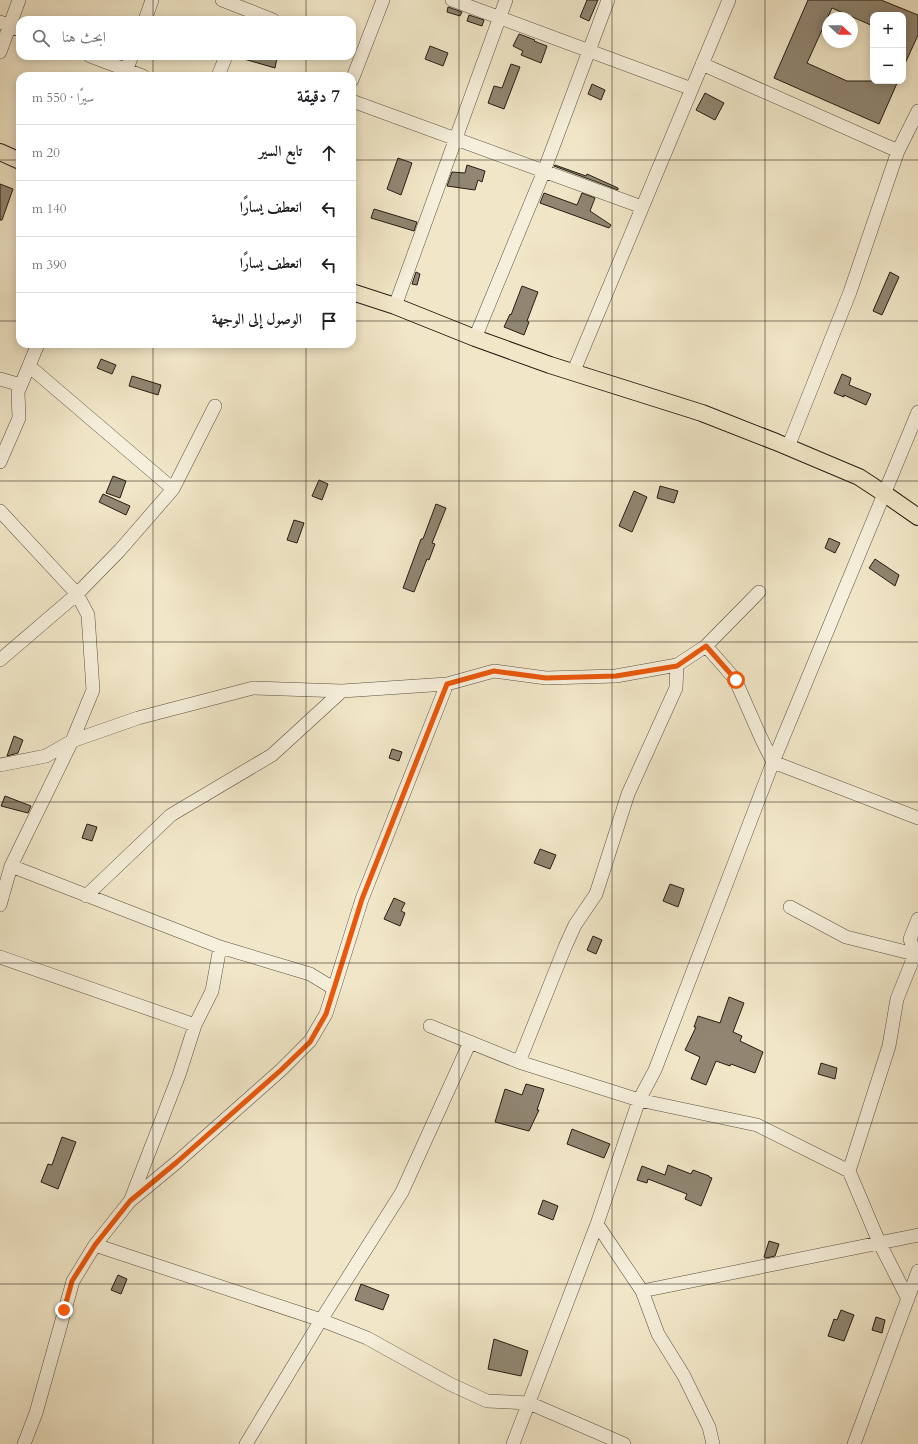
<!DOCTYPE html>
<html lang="ar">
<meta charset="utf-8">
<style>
:root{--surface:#fff;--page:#f6f6f6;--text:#202124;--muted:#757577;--line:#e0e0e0}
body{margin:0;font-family:Cardo,Amiri,serif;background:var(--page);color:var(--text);direction:rtl}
.controls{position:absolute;right:12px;top:12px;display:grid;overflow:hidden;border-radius:8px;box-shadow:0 2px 10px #0003}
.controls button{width:36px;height:36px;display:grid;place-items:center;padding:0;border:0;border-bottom:1px solid var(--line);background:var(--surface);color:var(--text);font:20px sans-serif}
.compass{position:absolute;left:822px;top:12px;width:36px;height:36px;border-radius:50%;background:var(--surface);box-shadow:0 2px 10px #0003;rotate:112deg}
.stop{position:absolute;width:12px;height:12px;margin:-9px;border:3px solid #ea580c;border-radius:50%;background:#fff}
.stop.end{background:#ea580c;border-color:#fff;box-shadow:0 1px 4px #0008}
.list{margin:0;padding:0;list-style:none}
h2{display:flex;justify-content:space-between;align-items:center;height:52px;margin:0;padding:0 16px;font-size:17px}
h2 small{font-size:13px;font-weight:400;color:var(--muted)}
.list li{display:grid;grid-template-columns:26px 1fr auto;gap:12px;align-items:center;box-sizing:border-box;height:56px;padding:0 16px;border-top:1px solid var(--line)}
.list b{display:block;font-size:15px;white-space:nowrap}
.list em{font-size:13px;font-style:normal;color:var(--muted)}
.icon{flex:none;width:22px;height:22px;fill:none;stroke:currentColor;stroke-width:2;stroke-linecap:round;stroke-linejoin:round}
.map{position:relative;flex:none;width:918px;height:1444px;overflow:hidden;direction:ltr}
.search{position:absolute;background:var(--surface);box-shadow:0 2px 10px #0003;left:16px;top:16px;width:340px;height:44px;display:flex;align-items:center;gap:10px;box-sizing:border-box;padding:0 14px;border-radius:12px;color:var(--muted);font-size:15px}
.panel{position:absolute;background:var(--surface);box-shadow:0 2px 10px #0003;left:16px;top:72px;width:340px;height:276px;border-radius:12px;direction:rtl}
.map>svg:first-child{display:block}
</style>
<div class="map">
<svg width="918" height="1444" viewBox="0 0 918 1444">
<rect width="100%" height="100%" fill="#f1e7c8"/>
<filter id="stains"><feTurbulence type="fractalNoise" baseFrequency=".005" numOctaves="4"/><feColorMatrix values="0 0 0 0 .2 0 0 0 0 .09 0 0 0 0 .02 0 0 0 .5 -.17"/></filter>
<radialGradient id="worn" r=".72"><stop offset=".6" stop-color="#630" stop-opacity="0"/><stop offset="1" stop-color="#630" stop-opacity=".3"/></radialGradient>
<path fill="#908672" stroke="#261d14" d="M587 0H598L589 21 580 17Z
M808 0H881L918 15V35L903 68V15H873V26L832 8 807 63 847 81H898L879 124 774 78Z
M448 7 462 12 460 16 447 12Z
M469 15 484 20 482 26 467 21Z
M519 34 535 40 534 41 547 46 541 63 521 55 523 51 513 46Z
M430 46 448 53 443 66 425 59Z
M244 56H268L277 58 275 68 244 59Z
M511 64 520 67 504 109 488 103 494 86 502 88Z
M592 84 605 90 601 100 588 94Z
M705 93 724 103 715 120 696 110Z
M398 158 412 163 401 195 387 189Z
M467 165 485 171 482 182 478 180 475 190 447 186 452 172 465 173Z
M555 165 586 176 587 174 618 188V190L554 166Z
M0 184 13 189 2 220H0Z
M544 193 577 205 582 193 595 198 590 211 611 225 609 228 540 203Z
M374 209 417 222 414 231 371 218Z
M416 272 420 274 417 285 412 284Z
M890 272 899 277 882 315 873 311Z
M522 286 538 292 527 321 529 322 524 335 504 327 510 314 511 315Z
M101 359 116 365 112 374 97 368Z
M842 374 851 378 849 385 871 394 866 405 844 395V397L834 393Z
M132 376 161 385 158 395 129 386Z
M113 476 126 481 120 498 106 493Z
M319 480 328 484 322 500 312 496Z
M660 486 678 491 674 503 657 498Z
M634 491 647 497 632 532 619 526Z
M103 494 130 506 126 515 99 502Z
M436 504 446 508 432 543 435 544 429 560 427 559 414 592 403 588 421 539H423Z
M294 520 304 523 297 543 287 540Z
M829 538 840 543 835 553 825 548Z
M875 559 899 575 895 586 869 568Z
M14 736 23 740 18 753 7 756Z
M392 749 402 752 399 761 389 758Z
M5 796 31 806 28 813 1 806Z
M87 824 97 827 92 841 82 838Z
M540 849 556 855 550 869 534 863Z
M670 884 684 889 678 907 663 901Z
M394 898 405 903 401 911 405 913 400 926 384 919Z
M593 936 602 940 596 954 587 950Z
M729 997 744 1003 733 1032 742 1036 740 1041 763 1052 755 1073 731 1064 730 1066 716 1061 706 1085 691 1079 700 1057 685 1050 696 1027H694L698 1016 720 1023Z
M821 1063 837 1068 835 1079 818 1074Z
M526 1084 544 1089 537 1110H539L529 1131 495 1122 505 1089 522 1095Z
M572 1129 610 1144 604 1158 567 1144Z
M62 1137 76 1142 58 1189 41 1182 48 1164 52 1165Z
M668 1165 691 1174 693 1170 709 1176V1177L712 1178 701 1206 685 1199 687 1194 648 1179 647 1183 637 1180 642 1166 665 1175Z
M543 1200 558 1206 553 1220 538 1214Z
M769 1241 779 1244 775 1256 766 1258 764 1257Z
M118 1275 127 1279 121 1294 111 1290Z
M361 1284 389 1295 383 1310 355 1300Z
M841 1310 854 1315 844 1341 828 1336 834 1319 837 1320Z
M876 1317 885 1320 882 1333 872 1330Z
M494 1339 528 1351 521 1376 488 1369Z"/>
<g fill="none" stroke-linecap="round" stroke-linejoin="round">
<g stroke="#595041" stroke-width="14">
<path id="minor" d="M222 0 273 20
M452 0 692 89
M145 20 152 0
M0 22 20 30
M0 52 19 0
M90 56 143 76
M702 64 898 151
M126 70 132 56
M218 76 226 56
M352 80 383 0
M352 101 642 207
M395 306 506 0
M475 338 544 171 608 0
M29 366 173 489
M573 373 729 0
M0 379 21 385
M788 447 850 292 898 151 918 111
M0 462 19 418 18 392 38 344
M0 511 77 594 88 615 93 690 72 741 11 866 0 905
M706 646 735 679 761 738 773 762 918 818
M0 660 77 594 120 550 173 489 215 406
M0 765 46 756 72 741 138 718 253 688 342 691
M11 866 220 947 310 974 333 988
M86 896 171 815 272 755 342 691 447 684 494 671 546 678 616 676 677 665 706 646 759 592
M790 907 846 937 918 955
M0 957 195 1025
M430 1026 519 1062 639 1100 757 1125 849 1171 879 1242 908 1299
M519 1062 565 947 575 925 596 894 628 794 676 688 677 665
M849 1171 889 1046 897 999 915 954 910 939 918 919
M131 1199 179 1075 195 1025 212 991 220 947
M597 1224 642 1291 658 1334 684 1376 709 1427 713 1444
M95 1245 321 1320 367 1338 450 1384 487 1401 529 1403 624 1444
M642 1291 918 1235
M24 1444 36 1413 73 1281 95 1245 130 1201 177 1162 281 1070 310 1041 326 1014 362 899 447 684
M246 1444 321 1320 402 1192 470 1042
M513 1444 597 1224 639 1100 655 1070 773 762 918 412
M854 1444 918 1271"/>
</g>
<g stroke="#261d14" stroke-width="18">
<path id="major" d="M0 152 20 161
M352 292 395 306 475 338 550 365 702 413 776 442 859 477 885 494 918 517"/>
</g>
<use href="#minor" stroke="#f6efdb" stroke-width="13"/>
<use href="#major" stroke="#f1e7c8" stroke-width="16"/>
</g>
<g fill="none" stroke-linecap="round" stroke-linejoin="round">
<path stroke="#ea580c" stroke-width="5" d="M64 1310 72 1281 95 1245 130 1201 177 1162 281 1070 310 1042 326 1014 362 899 447 684 494 671 546 678 616 676 677 666 706 646 736 680"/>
</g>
<path fill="none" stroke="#261d14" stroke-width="1" stroke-opacity="0.55" d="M153 0V20M306 0V20M459 0V1444M612 0V1444M765 0V1444M153 56V76M306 56V76M0 160H20M352 160H918M0 321H20M352 321H918M153 344V1444M306 344V1444M0 481H918M0 642H918M0 802H918M0 963H918M0 1123H918M0 1284H918"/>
<rect width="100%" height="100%" filter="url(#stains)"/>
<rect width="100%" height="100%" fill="url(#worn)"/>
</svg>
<div class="controls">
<button>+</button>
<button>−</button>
</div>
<svg class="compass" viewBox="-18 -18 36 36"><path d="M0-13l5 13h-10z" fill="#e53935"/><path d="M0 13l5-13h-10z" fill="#757577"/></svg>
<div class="stop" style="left:736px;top:680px"></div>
<div class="stop end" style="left:64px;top:1310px"></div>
<div class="search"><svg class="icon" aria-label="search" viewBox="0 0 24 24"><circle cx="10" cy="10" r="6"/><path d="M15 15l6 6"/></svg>ابحث هنا</div>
<section class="panel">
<h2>7 دقيقة<small>سيرًا · 550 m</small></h2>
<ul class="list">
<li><svg class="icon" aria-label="ahead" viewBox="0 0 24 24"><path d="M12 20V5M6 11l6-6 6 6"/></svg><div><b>تابع السير</b></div><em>20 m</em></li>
<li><svg class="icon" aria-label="left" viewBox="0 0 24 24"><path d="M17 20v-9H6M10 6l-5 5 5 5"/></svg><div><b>انعطف يسارًا</b></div><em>140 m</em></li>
<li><svg class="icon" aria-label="left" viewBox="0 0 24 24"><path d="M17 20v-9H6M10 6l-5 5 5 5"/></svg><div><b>انعطف يسارًا</b></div><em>390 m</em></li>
<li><svg class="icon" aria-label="arrive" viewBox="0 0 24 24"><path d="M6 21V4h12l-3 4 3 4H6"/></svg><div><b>الوصول إلى الوجهة</b></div></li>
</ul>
</section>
</div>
